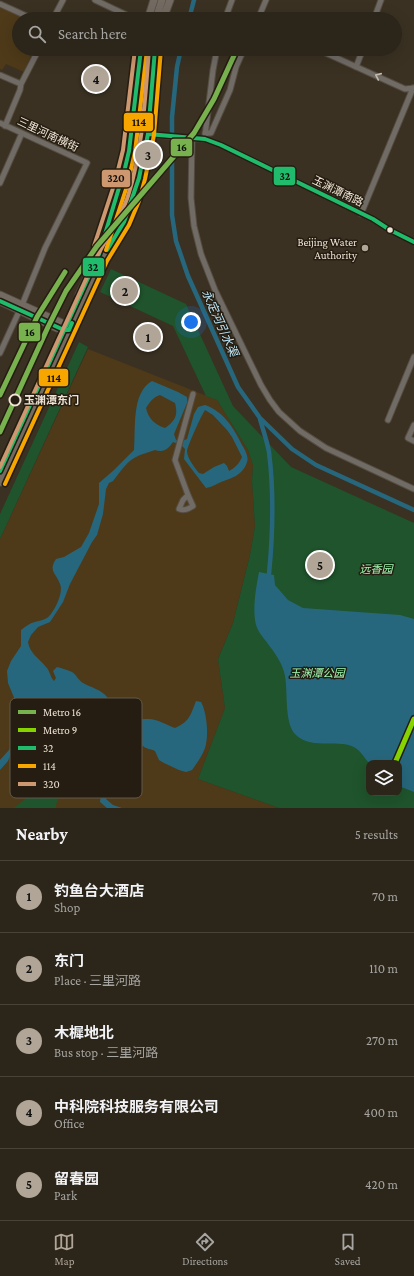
<!DOCTYPE html>
<meta charset="utf-8">
<style>
:root{--surface:#2c251a;--page:#383127;--text:#f1f3f6;--muted:#a6a5a2;--line:#484239;--accent:#b0a596}
body{margin:0;font-family:"Crimson Pro","Noto Sans SC",serif;background:var(--page);color:var(--text)}
.controls{position:absolute;right:12px;bottom:12px;display:grid;overflow:hidden;border-radius:8px;box-shadow:0 4px 16px #0002}
.controls button{width:36px;height:36px;display:grid;place-items:center;padding:0;border:0;border-bottom:1px solid var(--line);background:var(--surface);color:var(--text);font:20px sans-serif}
.you{position:absolute;left:191px;top:322px;width:14px;height:14px;margin:-10px;border:3px solid #fff;border-radius:50%;background:#1a73e8;box-shadow:0 0 0 6px #1a73e833}
.badge{display:grid;place-items:center;width:26px;height:26px;border-radius:50%;background:var(--accent);color:#111;font-size:13px;font-weight:700}
.pin{position:absolute;translate:-50% -50%;border:2px solid #fff;box-shadow:0 1px 4px #0006}
.list{margin:0;padding:0;list-style:none}
h2{display:flex;justify-content:space-between;align-items:center;height:52px;margin:0;padding:0 16px;font-size:17px}
h2 small{font-size:13px;font-weight:400;color:var(--muted)}
.list li{display:grid;grid-template-columns:26px 1fr auto;gap:12px;align-items:center;box-sizing:border-box;height:72px;padding:0 16px;border-top:1px solid var(--line)}
.list b{display:block;font-size:15px;white-space:nowrap}
.list p{margin:0;font-size:13px;white-space:nowrap;color:var(--muted)}
.list em{font-size:13px;font-style:normal;color:var(--muted)}
.icon{flex:none;width:22px;height:22px;fill:none;stroke:currentColor;stroke-width:2;stroke-linecap:round;stroke-linejoin:round}
.map{position:relative;flex:none;width:414px;height:808px;overflow:hidden}
.search{position:absolute;background:var(--surface);box-shadow:0 4px 16px #0002;left:12px;right:12px;top:12px;height:44px;display:flex;align-items:center;gap:10px;box-sizing:border-box;padding:0 14px;border-radius:22px;color:var(--muted);font-size:15px}
.sheet{height:412px;background:var(--surface)}
nav{display:flex;justify-content:space-around;align-items:center;box-sizing:border-box;height:56px;border-top:1px solid var(--line);background:var(--surface);font-size:11px;color:var(--muted)}
nav a{display:grid;justify-items:center;gap:2px}
nav .on{color:var(--accent)}
.map>svg:first-child{display:block}
</style>
<div class="map">
<svg width="414" height="808" viewBox="0 0 414 808">
<rect width="100%" height="100%" fill="#3a3122"/>
<path fill="#4e3a19" d="M0 5 31 19H19V49H34L24 72 6 64 2 70 0 69Z
M88 349 217 400 248 450 253 465 252 481 255 526 250 555 233 623 218 659 225 708 198 779 279 808H0V539Z"/>
<path fill="#1f542c" fill-rule="evenodd" d="M111 269 186 304 233 406 291 467 414 523V808H279L198 779 225 708 218 659 233 623 250 555 255 526 252 481 253 465 248 450 217 400 206 396 173 326 100 292ZM369 763H399V793H369Z
M79 342 88 347 0 539V514Z
M34 772 43 777 49 779 52 792 58 799 56 805V808H14L25 799 28 793 24 784Z"/>
<path fill="#27677d" fill-rule="evenodd" d="M152 381 178 392 187 397V403L174 434 176 440 182 441 187 439 194 414 198 407 205 405C223 411 234 428 242 445 245 450 249 457 247 462 243 475 232 478 221 482 216 484 212 487 206 488L184 459 185 449 181 445 173 442C168 449 164 453 155 450 150 452 145 453 140 455 127 460 121 471 113 481L109 483 106 489 103 514 97 535 92 542 70 584 63 602 50 622 38 627 31 635 28 642C30 654 39 658 46 667 50 671 50 677 54 681L56 678 53 671 57 667C62 668 67 670 72 672 76 674 78 680 83 683 90 687 102 690 107 697 111 703 111 714 118 718 128 725 138 718 148 719 158 719 166 725 175 728 190 721 190 716 196 701L201 702C207 713 209 735 205 748 202 756 197 763 192 770L186 772 179 770 164 763 159 760 155 751C151 749 146 749 143 746 134 740 123 735 113 742 115 761 111 777 106 795V799L113 805 122 808H107L100 802C100 798 102 795 103 790 107 774 107 744 98 729 96 726 92 723 89 720H78L71 725 59 719 51 720 29 736 17 742 12 750 8 761 0 770V760L9 750 14 740 19 728 20 712 8 683 7 671 11 661 21 646V630C26 626 30 623 35 622 38 621 44 620 47 618 54 613 64 592 60 584 56 573 48 571 56 559L64 557 81 547 89 533 99 504V483L114 470 134 450C136 429 131 393 152 381ZM160 395 175 403C178 415 176 420 165 428 155 425 148 418 146 408 150 402 153 397 160 395ZM205 410 213 415 227 430 232 437 242 457C239 464 235 468 229 471L227 466 224 463 214 467 203 474 199 473C195 468 187 458 187 451 188 445 201 416 205 410Z
M259 572 274 575 275 585 288 600 303 608 400 615 414 619V792L399 786V763H369C365 759 362 753 357 749 341 737 313 751 296 735 284 724 288 692 285 676 283 664 275 653 268 644 263 637 256 630 255 620 253 604 256 588 259 572Z"/>
<g fill="none" stroke-linecap="round" stroke-linejoin="round">
<path stroke="#27677d" stroke-width="4.5" d="M189 19 194 0
M181 49 177 67 172 117V215L176 241 188 276 238 387 260 418 292 449 316 465 414 510
M260 419C263 430 267 441 269 452 274 492 273 533 269 574"/>
<g stroke="#554d41" stroke-width="7">
<path id="minor" d="M95 0 135 19
M0 4 33 19
M53 19 63 0
M225 19 232 0
M258 19 266 0
M374 19 381 0
M317 49 405 89 414 88
M356 67 363 49
M0 75 21 84
M0 123 87 163 45 248 22 305 0 353
M5 126 20 90 21 84 39 49
M205 133H211L230 90 236 67 244 49
M148 134 186 138 205 139 221 145 373 219 390 230 414 242
M205 136 213 70 217 49
M192 138 191 198 194 226 201 254 215 290 261 385 270 400 279 412 300 431 326 448 414 489
M0 183 22 133
M361 214 413 88
M388 420 414 357
M414 425 408 438 414 441
M188 495 175 460 193 394
M188 495 193 506C188 509 185 511 179 509L183 500Z"/>
</g>
<g stroke="#554d41" stroke-width="9">
<path id="major" d="M148 19 154 0
M156 19 162 0
M163 19 170 0
M110 240C121 209 133 179 138 146 143 114 144 81 149 49
M0 295 66 325 69 330
M79 295 99 254 125 168 129 151 141 49
M0 301 57 328 64 330H69
M0 482 74 319 102 258 124 222 133 199 139 178 148 134 155 49"/>
</g>
<use href="#minor" stroke="#716b66" stroke-width="5"/>
<use href="#major" stroke="#736a62" stroke-width="7"/>
<g stroke="#251d11" stroke-width="7">
<path id="bus-1" d="M148 134 205 139 221 145 373 219 390 230 414 242
M107 250 124 222 139 178 148 134 155 49
M0 301 64 330H69L72 323
M0 471 99 254 125 168 129 151 141 49"/>
</g>
<g stroke="#251d11" stroke-width="7">
<path id="bus-2" d="M106 250 127 186 135 152 147 50
M5 484 107 261 129 225 139 201 145 179 154 135 161 49"/>
</g>
<g stroke="#251d11" stroke-width="7">
<path id="bus-3" d="M94 246 115 182 123 150 135 49
M0 467C31 400 61 333 92 266 103 242 120 221 128 196 143 148 145 99 149 49"/>
</g>
<use href="#bus-1" stroke="#20bc6c" stroke-width="4"/>
<use href="#bus-2" stroke="#f7a600" stroke-width="4"/>
<use href="#bus-3" stroke="#cd976f" stroke-width="4"/>
<g stroke="#251d11" stroke-width="8">
<path id="metro-1" d="M0 395 37 317 65 272
M0 432 48 327 66 291 97 246 194 133 214 99 237 49"/>
</g>
<g stroke="#251d11" stroke-width="8">
<path id="metro-2" d="M395 763 414 719"/>
</g>
<use href="#metro-1" stroke="#78b24f" stroke-width="5"/>
<use href="#metro-2" stroke="#87d300" stroke-width="5"/>
</g>
<defs><path id="oneway-chevron" d="M-2-3.5L2.5 0L-2 3.5" fill="none" stroke-width="1.6" stroke-linecap="round" stroke-linejoin="round"/></defs>
<use stroke="#c3baae" href="#oneway-chevron" transform="translate(378 76) rotate(-156)"/>
<circle fill="#efe4d4" stroke="#251d11" stroke-width="1.5" cx="390" cy="230" r="3.5"/>
<circle fill="#b0a596" stroke="#251d11" stroke-width="1.5" cx="365" cy="248" r="4"/>
<circle fill="#251d11" stroke="#efe4d4" stroke-width="2" cx="15" cy="400" r="5.5"/>
<g text-anchor="middle" dominant-baseline="central" stroke-width="3" stroke-linejoin="round" paint-order="stroke">
<g font-size="11" fill="#efe4d4" stroke="#251d11">
<text transform="translate(48 134) rotate(25)">三里河南横街</text>
<text transform="translate(338 191) rotate(26)">玉渊潭南路</text>
</g>
<g font-size="11" fill="#efe4d4" stroke="#251d11" text-anchor="end">
<text x="357" y="242">Beijing Water<tspan x="357" dy="13">Authority</tspan></text>
</g>
<g font-size="11" font-weight="bold" fill="#efe4d4" stroke="#251d11" text-anchor="start">
<text x="24" y="400">玉渊潭东门</text>
</g>
<g font-size="11" font-style="italic" fill="#a0fab4" stroke="#251d11">
<text x="376" y="569">远香园</text>
<text x="317" y="673">玉渊潭公园</text>
</g>
<g font-size="12" font-style="italic" fill="#bbe6f9" stroke="#251d11">
<text transform="translate(220 323) rotate(66)">永定河引水渠</text>
</g>
</g>
<rect x="10" y="698" width="132" height="100" rx="6" fill="#251d11" stroke="#62594c" stroke-width="1"/>
<rect x="18" y="710" width="18" height="4" fill="#78b24f"/>
<rect x="18" y="728" width="18" height="4" fill="#87d300"/>
<rect x="18" y="746" width="18" height="4" fill="#20bc6c"/>
<rect x="18" y="764" width="18" height="4" fill="#f7a600"/>
<rect x="18" y="782" width="18" height="4" fill="#cd976f"/>
<g font-size="11" fill="#efe4d4">
<text x="43" y="716">Metro 16</text>
<text x="43" y="734">Metro 9</text>
<text x="43" y="752">32</text>
<text x="43" y="770">114</text>
<text x="43" y="788">320</text>
</g>
<g stroke="#251d11" stroke-width="1.5">
<rect x="123" y="112" width="31" height="20" rx="4" fill="#f7a600"/>
<rect x="170" y="138" width="23" height="19" rx="4" fill="#78b24f"/>
<rect x="273" y="166" width="23" height="20" rx="4" fill="#20bc6c"/>
<rect x="101" y="169" width="30" height="19" rx="4" fill="#cd976f"/>
<rect x="82" y="257" width="23" height="20" rx="4" fill="#20bc6c"/>
<rect x="18" y="322" width="23" height="20" rx="4" fill="#78b24f"/>
<rect x="38" y="368" width="31" height="19" rx="4" fill="#f7a600"/>
</g>
<g font-size="11" text-anchor="middle" font-weight="bold" fill="#111">
<text x="139" y="126">114</text>
<text x="182" y="151">16</text>
<text x="285" y="180">32</text>
<text x="116" y="182">320</text>
<text x="93" y="271">32</text>
<text x="30" y="336">16</text>
<text x="54" y="382">114</text>
</g>
</svg>
<div class="controls">
<button><svg class="icon" aria-label="layers" viewBox="0 0 24 24"><path d="M12 4l9 5-9 5-9-5zM3 14l9 5 9-5"/></svg></button>
</div>
<div class="you"></div>
<div class="pin badge" style="left:148px;top:337px">1</div>
<div class="pin badge" style="left:125px;top:291px">2</div>
<div class="pin badge" style="left:148px;top:155px">3</div>
<div class="pin badge" style="left:96px;top:79px">4</div>
<div class="pin badge" style="left:320px;top:565px">5</div>
<div class="search"><svg class="icon" aria-label="search" viewBox="0 0 24 24"><circle cx="10" cy="10" r="6"/><path d="M15 15l6 6"/></svg>Search here</div>
</div>
<section class="sheet">
<h2>Nearby<small>5 results</small></h2>
<ul class="list">
<li><span class="badge">1</span><div><b>钓鱼台大酒店</b><p>Shop</p></div><em>70 m</em></li>
<li><span class="badge">2</span><div><b>东门</b><p>Place · 三里河路</p></div><em>110 m</em></li>
<li><span class="badge">3</span><div><b>木樨地北</b><p>Bus stop · 三里河路</p></div><em>270 m</em></li>
<li><span class="badge">4</span><div><b>中科院科技服务有限公司</b><p>Office</p></div><em>400 m</em></li>
<li><span class="badge">5</span><div><b>留春园</b><p>Park</p></div><em>420 m</em></li>
</ul>
</section>
<nav>
<a class="on"><svg class="icon" aria-label="map" viewBox="0 0 24 24"><path d="M3 6l6-2 6 2 6-2v14l-6 2-6-2-6 2zM9 4v14M15 6v14"/></svg>Map</a>
<a><svg class="icon" aria-label="directions" viewBox="0 0 24 24"><path d="M12 3l9 9-9 9-9-9zM9 14v-3h6M13 9l2 2-2 2"/></svg>Directions</a>
<a><svg class="icon" aria-label="saved" viewBox="0 0 24 24"><path d="M7 4h10v16l-5-4-5 4z"/></svg>Saved</a>
</nav>
